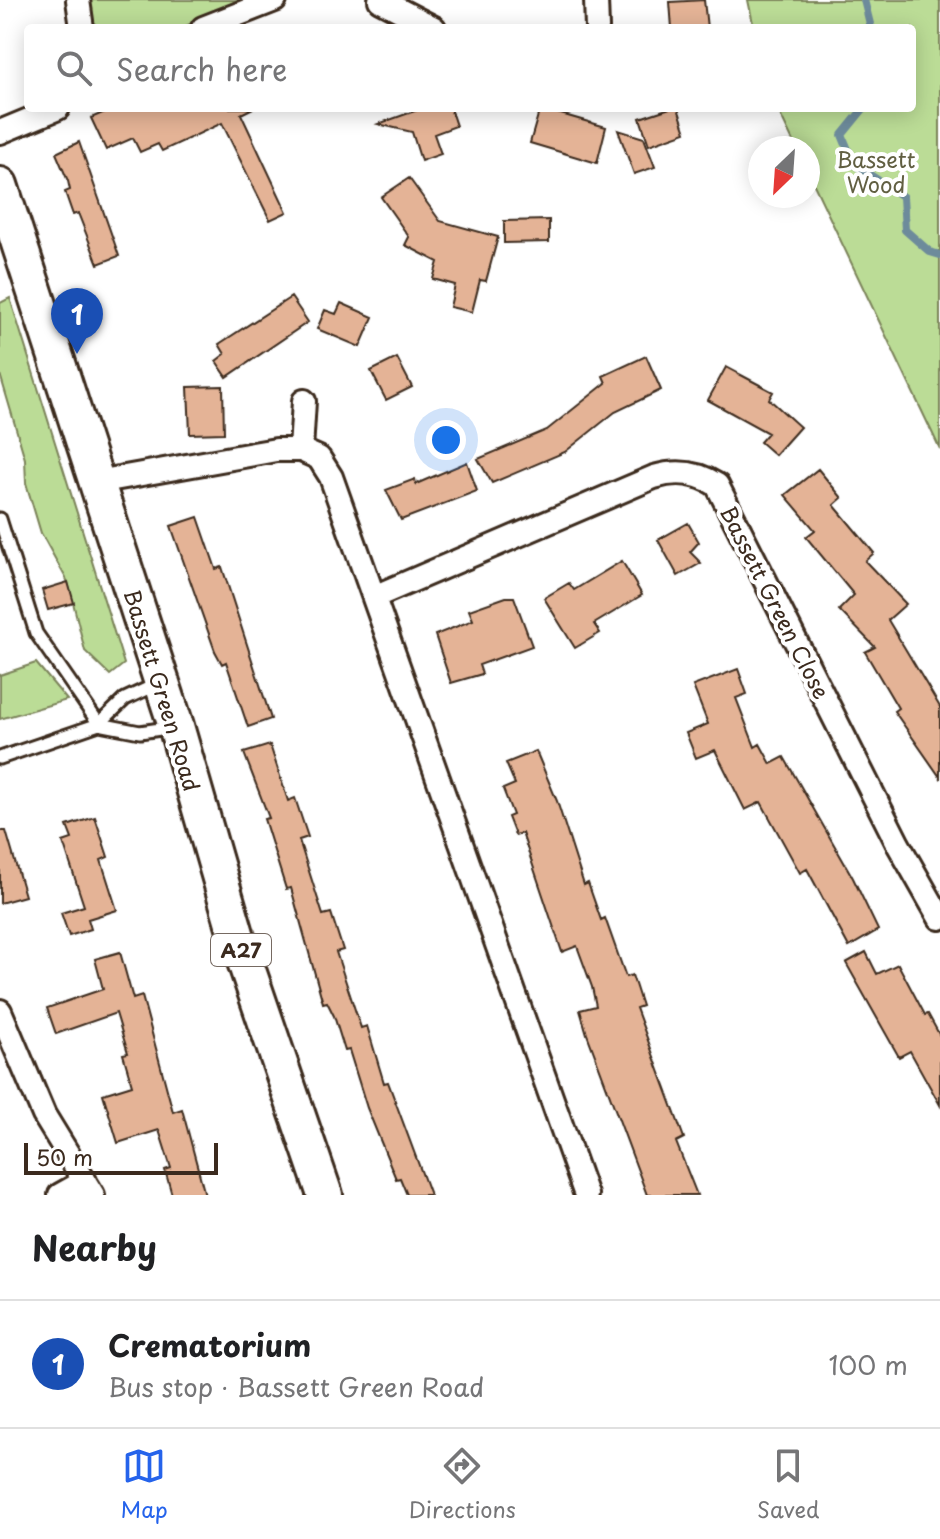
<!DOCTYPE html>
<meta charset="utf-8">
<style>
:root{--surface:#fff;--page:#f6f6f6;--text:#202124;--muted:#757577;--line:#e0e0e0;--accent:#2563eb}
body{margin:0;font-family:"Playpen Sans",sans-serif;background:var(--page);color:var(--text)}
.compass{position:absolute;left:748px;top:136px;width:72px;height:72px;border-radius:50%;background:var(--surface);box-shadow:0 4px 20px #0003;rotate:205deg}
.scale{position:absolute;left:24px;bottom:20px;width:194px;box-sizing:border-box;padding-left:8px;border:4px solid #3b2a1e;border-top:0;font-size:22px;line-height:28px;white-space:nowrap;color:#3b2a1e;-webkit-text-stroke:6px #fff;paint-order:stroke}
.you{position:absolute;left:446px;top:440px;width:28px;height:28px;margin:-20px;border:6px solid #fff;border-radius:50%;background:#1a73e8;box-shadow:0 0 0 12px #1a73e833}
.badge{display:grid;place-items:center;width:52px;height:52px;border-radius:50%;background:var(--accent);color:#fff;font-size:26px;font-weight:700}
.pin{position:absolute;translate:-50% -66px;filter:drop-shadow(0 2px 4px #0008)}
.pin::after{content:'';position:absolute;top:42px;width:28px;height:24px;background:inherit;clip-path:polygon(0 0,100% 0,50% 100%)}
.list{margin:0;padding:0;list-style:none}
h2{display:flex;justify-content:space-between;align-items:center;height:104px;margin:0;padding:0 32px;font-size:34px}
h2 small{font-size:26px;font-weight:400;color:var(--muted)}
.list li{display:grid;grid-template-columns:52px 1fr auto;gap:24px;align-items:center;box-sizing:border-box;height:128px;padding:0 32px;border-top:2px solid var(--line)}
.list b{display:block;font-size:30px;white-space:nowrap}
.list p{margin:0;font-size:26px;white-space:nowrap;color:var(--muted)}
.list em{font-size:26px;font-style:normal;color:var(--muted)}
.icon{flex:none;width:44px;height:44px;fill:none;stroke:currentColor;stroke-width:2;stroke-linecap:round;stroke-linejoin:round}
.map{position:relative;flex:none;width:940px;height:1195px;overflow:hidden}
.search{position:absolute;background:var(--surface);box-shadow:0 4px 20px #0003;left:24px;right:24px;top:24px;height:88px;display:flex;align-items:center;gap:20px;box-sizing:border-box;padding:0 28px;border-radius:8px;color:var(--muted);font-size:30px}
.sheet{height:232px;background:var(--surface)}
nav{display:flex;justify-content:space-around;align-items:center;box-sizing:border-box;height:112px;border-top:2px solid var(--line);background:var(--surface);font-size:22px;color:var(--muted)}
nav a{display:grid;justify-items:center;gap:4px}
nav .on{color:var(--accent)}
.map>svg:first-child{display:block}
</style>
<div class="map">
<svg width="940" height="1195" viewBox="0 0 940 1195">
<rect width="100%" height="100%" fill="#fff"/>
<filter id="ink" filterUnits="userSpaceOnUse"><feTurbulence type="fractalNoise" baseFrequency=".0125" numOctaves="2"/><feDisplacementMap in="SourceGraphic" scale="16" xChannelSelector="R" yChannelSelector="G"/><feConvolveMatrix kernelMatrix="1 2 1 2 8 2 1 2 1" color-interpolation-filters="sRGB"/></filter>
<g filter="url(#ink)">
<path fill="#bbdc96" stroke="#7b835a" stroke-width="2" d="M88 0H238L182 28H93Z
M748 0H940V449L808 172V148H796L777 108H912V28H754Z
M10 298 124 664 110 675 85 651 68 582 41 533 26 483 25 459 0 374V303Z
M36 663 67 700 0 719V675Z"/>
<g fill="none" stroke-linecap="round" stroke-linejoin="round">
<path stroke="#6d8b9b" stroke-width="8" d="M864 0 871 28
M864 108 842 135 854 164 903 197 905 230 930 252 940 255"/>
</g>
<path fill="#e4b396" stroke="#3b2a1e" stroke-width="2" d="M704 0 707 28H672L670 2Z
M114 108H253L241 114 287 212 270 220 222 123 162 151 158 144 140 152 133 138 106 150 91 118Z
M423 108H450L456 126 434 134 441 154 421 161 412 132 378 124Z
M540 108 606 127 597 163 530 143Z
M670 108H678L686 132 649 145 640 118Z
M618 130 644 138 655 167 634 174Z
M79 142 119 256 98 264 78 213 73 215 65 192 70 190 68 181 56 153Z
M409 178 440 221 498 237 486 281 480 280 472 312 450 307 455 285 433 279 438 262 405 245 409 237 381 197Z
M549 220V242L504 243V221Z
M291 297 308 322 227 377 216 361 225 354 219 344Z
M341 303 373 317 360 347 317 329 325 310 336 314Z
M646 356 661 390 615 412 565 452 492 483 478 459 547 430 606 383 603 376Z
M397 358 412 387 386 400 371 371Z
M726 367 773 392 769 399 800 427 775 455 760 442 768 433 708 400Z
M223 386 224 433 190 434 188 387Z
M467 462 477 491 401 520 386 490 415 479 416 484Z
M818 469 842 498 834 505 874 553 865 561 906 604 888 620 940 707V777L894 711 898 708 865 652 875 647 839 610 854 595 806 537 815 530 785 495Z
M198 517 216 569 222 567 271 719 248 727 226 662 222 664 215 651 171 526Z
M688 523 699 542 690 552 701 563 678 576 658 540Z
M622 561 642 595 594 624 600 633 575 648 544 598 569 583 574 590Z
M68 582 74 603 48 610 42 590Z
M506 597H514L532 646 479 665 482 674 451 683 435 635 473 620 469 610Z
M738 669 747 694 736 698 755 747 760 744 771 764 784 757 853 878 878 930 849 947 807 869 800 873 761 802 745 810 715 750 696 758 686 733 708 724 693 686Z
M270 745 288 801 295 798 308 837 299 840 323 915 331 913 343 950 336 952 361 1028 367 1026 384 1083 388 1082 430 1195H407L400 1178 396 1179 367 1108 349 1050 345 1051 334 1016 327 1002 323 1003 291 888 286 889 264 819 269 818 244 753Z
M536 751 557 801 584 885 588 883 601 920 605 918 626 977 632 975 642 1006 636 1008 684 1138 676 1142 697 1195H647L587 1034 580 1010 596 1006 592 987 577 946 562 952 522 833 515 835 508 817 513 815 503 789 515 784 506 763Z
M95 817 108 857 101 860 117 910 88 919 91 929 69 936 61 913 84 906 63 842 72 839 67 826Z
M0 831H6L25 896 0 903Z
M120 952 133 999 142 996 173 1112 182 1109 205 1195H172L165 1170 171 1168 159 1130 118 1143 103 1094 132 1085 123 1054 128 1053 116 1013 56 1034 47 1008 103 989 95 959Z
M866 952 877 974 898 964 925 1015 928 1014 940 1036V1105L910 1051 899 1057 846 963Z"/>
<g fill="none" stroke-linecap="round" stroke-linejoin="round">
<g stroke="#3b2a1e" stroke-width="17">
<path id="lane" d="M0 519 36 633 99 724 140 732 174 727
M0 758 99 724 125 699 157 684"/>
</g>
<g stroke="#3b2a1e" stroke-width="28">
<path id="street" d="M78 0 82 28
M380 0 434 28
M596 0 597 28
M203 28 275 0
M0 132 58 108
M301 450 304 401
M97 482 276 450H301L319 458 331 477 586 1195
M376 596 654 477C677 470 697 472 717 485L898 844 940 918
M0 1011 44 1115 93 1195
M60 1195 85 1181"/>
</g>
<g stroke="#3b2a1e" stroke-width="40">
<path id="primary" d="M0 185 176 726 239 944 325 1195"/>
</g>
<use href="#lane" stroke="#fff" stroke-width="11"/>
<use href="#street" stroke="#fff" stroke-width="22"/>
<use href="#primary" stroke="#fff" stroke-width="34"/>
</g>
</g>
<g text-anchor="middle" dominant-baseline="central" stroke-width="8" stroke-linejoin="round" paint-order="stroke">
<rect fill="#fff" stroke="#766a62" stroke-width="2" x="211" y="934" width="60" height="32" rx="6"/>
<g font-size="20" font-weight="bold" fill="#3b2a1e">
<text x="241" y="950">A27</text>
</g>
<g font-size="22" fill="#615f42" stroke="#fff">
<text x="876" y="158">Bassett<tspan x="876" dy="25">Wood</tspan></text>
</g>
<g font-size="22" fill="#3b2a1e" stroke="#fff">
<text transform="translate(776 602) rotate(63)">Bassett Green Close</text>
<text transform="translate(163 690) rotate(73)">Bassett Green Road</text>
</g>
</g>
</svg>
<svg class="compass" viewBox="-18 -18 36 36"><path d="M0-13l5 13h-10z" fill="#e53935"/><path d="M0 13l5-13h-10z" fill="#757577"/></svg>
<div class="scale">50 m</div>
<div class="you"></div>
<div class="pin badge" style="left:77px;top:354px;background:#1a4fb4">1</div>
<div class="search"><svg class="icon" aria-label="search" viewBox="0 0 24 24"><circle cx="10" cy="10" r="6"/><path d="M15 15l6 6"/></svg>Search here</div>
</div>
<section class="sheet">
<h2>Nearby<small></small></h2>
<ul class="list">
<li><span class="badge" style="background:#1a4fb4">1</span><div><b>Crematorium</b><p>Bus stop · Bassett Green Road</p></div><em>100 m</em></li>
</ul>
</section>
<nav>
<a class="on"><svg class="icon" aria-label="map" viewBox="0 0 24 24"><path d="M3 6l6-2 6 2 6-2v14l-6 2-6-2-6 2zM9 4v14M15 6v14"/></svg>Map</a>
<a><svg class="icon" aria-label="directions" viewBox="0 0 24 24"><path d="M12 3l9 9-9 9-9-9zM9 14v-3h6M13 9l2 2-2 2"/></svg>Directions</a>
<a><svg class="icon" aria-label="saved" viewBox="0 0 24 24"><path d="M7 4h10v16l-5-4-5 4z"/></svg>Saved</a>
</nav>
